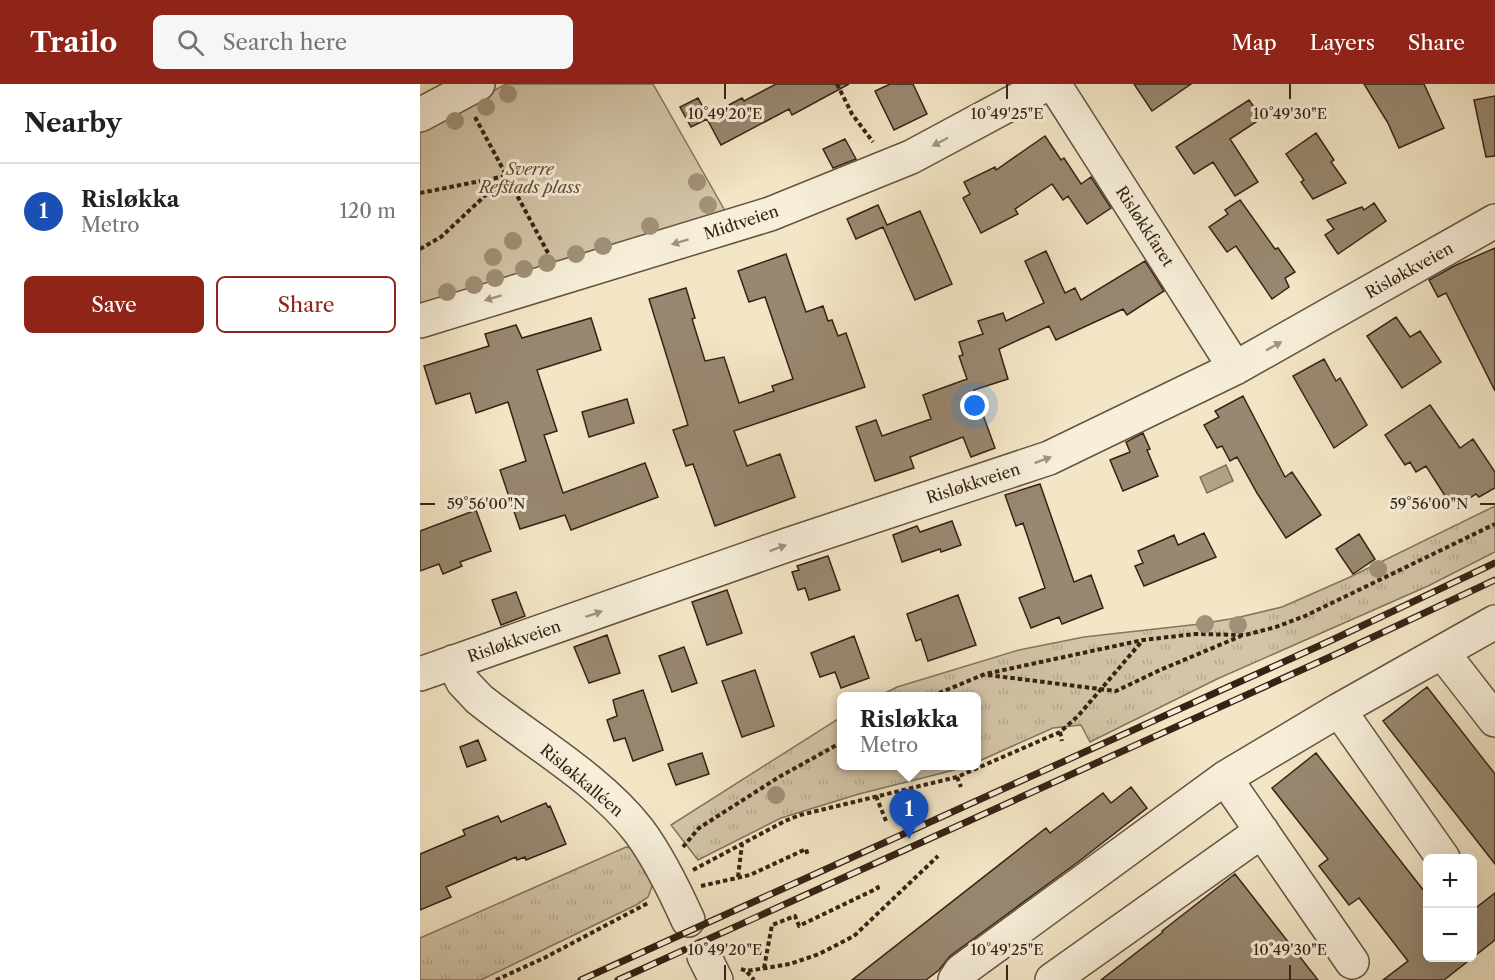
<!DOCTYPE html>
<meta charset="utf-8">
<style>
:root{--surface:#fff;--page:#f6f6f6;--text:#222;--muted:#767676;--line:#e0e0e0;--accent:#8f2418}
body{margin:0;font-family:"Libre Caslon Text",serif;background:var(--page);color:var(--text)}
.controls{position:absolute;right:18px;bottom:18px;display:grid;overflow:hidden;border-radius:9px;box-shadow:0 6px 24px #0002}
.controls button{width:54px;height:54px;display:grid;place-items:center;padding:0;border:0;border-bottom:2px solid var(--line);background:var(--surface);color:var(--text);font:30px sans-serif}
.you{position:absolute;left:555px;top:322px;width:21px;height:21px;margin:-15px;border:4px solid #fff;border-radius:50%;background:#1a73e8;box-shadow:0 0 0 9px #1a73e833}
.badge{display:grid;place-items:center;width:39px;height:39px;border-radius:50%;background:var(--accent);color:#fff;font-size:20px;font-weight:700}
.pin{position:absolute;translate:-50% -50px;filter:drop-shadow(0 2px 3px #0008)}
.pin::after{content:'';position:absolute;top:32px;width:21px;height:18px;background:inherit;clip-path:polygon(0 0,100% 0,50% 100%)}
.popup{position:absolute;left:417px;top:608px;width:144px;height:78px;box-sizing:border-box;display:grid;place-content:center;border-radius:9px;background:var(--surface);filter:drop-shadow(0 2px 4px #0005);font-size:20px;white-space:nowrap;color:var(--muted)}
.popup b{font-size:22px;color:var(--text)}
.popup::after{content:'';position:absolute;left:50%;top:100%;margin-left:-12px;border:12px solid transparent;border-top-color:var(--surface)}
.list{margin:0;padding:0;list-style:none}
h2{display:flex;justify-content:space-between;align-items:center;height:78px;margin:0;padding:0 24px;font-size:26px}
h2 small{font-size:20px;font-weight:400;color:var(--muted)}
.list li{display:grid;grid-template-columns:39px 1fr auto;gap:18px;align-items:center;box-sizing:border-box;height:96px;padding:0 24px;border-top:2px solid var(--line)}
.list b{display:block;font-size:22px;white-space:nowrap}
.list p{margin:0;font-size:20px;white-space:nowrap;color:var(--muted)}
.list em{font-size:20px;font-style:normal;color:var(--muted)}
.actions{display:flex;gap:12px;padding:18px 24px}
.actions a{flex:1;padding:14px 0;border:2px solid var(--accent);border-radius:9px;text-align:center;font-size:21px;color:var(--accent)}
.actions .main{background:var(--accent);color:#fff}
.icon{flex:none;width:33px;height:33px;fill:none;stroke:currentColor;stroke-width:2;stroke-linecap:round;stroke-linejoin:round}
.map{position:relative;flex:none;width:1075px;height:896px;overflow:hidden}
header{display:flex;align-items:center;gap:36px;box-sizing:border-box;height:84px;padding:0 30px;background:var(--accent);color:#fff}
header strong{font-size:28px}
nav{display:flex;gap:33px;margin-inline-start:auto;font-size:21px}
.search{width:420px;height:54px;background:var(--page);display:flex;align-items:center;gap:15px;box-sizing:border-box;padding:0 21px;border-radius:9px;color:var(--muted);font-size:22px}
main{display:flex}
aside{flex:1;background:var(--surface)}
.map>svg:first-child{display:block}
</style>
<header>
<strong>Trailo</strong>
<div class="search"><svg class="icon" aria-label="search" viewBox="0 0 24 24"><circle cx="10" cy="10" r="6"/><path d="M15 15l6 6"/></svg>Search here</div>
<nav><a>Map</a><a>Layers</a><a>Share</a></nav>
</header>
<main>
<aside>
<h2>Nearby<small></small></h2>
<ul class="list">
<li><span class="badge" style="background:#1a4fb4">1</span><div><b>Risløkka</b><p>Metro</p></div><em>120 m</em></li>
</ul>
<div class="actions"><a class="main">Save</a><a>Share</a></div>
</aside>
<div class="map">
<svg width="1075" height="896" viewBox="0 0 1075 896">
<defs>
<pattern id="grass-tufts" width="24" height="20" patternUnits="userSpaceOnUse" patternTransform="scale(1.5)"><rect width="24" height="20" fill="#d3c5a8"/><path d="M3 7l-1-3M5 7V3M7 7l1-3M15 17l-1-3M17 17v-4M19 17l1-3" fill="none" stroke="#b6a990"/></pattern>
</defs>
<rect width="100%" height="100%" fill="#f3e6c6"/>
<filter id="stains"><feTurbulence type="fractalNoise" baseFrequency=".00333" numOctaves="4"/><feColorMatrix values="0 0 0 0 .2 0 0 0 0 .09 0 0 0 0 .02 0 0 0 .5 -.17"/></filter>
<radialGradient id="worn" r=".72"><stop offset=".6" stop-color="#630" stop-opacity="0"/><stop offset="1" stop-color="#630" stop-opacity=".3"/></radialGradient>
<path fill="url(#grass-tufts)" stroke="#84745e" stroke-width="1.5" d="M1075 422V468L1008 502 797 595 670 658 661 641 633 644 557 678 556 612H459L477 603 599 566 664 553 780 540 816 534 862 523 928 494Z
M421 633 422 682H550L439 710 361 734 278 776 251 741Z
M206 763 215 765 234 797 228 813 216 821 61 896H0V854Z"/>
<path fill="#d3c5a8" stroke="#84745e" stroke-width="1.5" d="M86 0H233L308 132 0 227V47Z"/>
<path fill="#b3a389" stroke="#816f5a" stroke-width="1.5" d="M806 381 813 397 787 409 780 393Z"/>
<path fill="#988871" stroke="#362214" stroke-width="1.5" d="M356 0H429L372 31 369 25 301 61 287 35 271 43 260 23 278 14 288 32 322 14 324 17Z
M470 0H493L507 30 474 46 455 7Z
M714 0H771L732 27Z
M944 0H1004L1024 44 979 64 968 39Z
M1075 12V72L1066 73 1054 16Z
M829 16 842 34 810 55 838 98 815 112 793 78 774 90 756 63Z
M896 49 914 76 911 78 926 99 893 115 881 98 884 96 866 70Z
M625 52 641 76 644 74 661 100 671 93 691 124 667 140 648 112 643 116 632 100 595 125 598 130 561 149 543 114 550 110 544 98 575 83 576 86Z
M425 55 436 75 413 84 403 65Z
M820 116 855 165 858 164 875 188 865 194 869 203 852 215 816 162 807 168 789 143 808 130 805 126Z
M954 119 966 137 918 170 905 151 914 145 907 136 942 123 944 126Z
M458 121 467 141 500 127 532 200 495 216 463 143 436 155 427 135Z
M1075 164V307L1026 209 1018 213 1009 196 1034 182Z
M626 167 645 209 655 204 661 216 725 177 744 207 707 231 703 225 636 256 629 242 579 265 588 295 554 306 575 364 551 373 543 353 490 373 494 384 455 397 436 343 456 336 462 352 511 335 503 311 547 295 539 272 543 271 539 258 563 250 558 237 583 229 586 237 624 219 605 177Z
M366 170 386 228 403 222 408 237 412 236 418 252 426 249 445 303 314 347 327 382 360 370 375 413 295 442 273 380 266 382 253 346 268 341 229 215 266 204 275 234 272 235 285 277 304 273 319 319 354 307 352 302 373 295 345 213 329 218 318 187Z
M976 233 990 253 1000 247 1021 278 982 304 947 252Z
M171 234 181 266 117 286 137 347 124 351 143 409 225 379 238 413 151 446 145 431 100 445 80 386 106 377 88 318 56 329 50 309 16 320 4 282 69 262 65 250 96 241 102 254Z
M904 275 916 297 920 294 947 341 914 364 873 292Z
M823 312 865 393 872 388 901 431 866 454 837 409 817 373 810 377 802 362 797 364 784 341 799 333 795 327Z
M207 315 214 339 169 353 162 328Z
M1010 321 1040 364 1053 355 1075 388V404L1059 413 1056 410 1038 422 1032 412 1027 415 1006 382 996 388 990 378 985 381 965 351Z
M723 349 730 365 727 366 738 392 703 407 690 376 710 368 706 358Z
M620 400 654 498 671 491 683 524 642 540 639 533 611 544 599 514 625 504 603 439 596 442 585 411Z
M56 426 71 467 40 478 42 482 23 490 19 480 0 487V447Z
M532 437 541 461 521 468 520 465 482 478 473 451 497 442 500 448Z
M784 449 796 473 724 502 715 482 723 479 718 467 754 451 758 461Z
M939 450 955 475 933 490 916 465Z
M408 472 420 506 389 516 385 504 378 506 372 488 379 486 377 482Z
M307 506 322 549 287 561 272 518Z
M96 508 105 532 81 541 72 516Z
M538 511 556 561 508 577 501 555 496 557 487 530Z
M187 551 200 589 169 599 154 563Z
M434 552 449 594 421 604 415 588 400 593 391 569Z
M264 563 277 599 252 608 239 572Z
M335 586 354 642 322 653 302 597Z
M1007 603 1075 690V780L963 637Z
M223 606 243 666 213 677 205 654 194 657 187 636 197 632 193 616Z
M58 656 66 676 47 683 40 663Z
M282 669 289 690 256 701 248 680Z
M896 669 1008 812V873H1053V826L1075 809V856L1024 896H963L988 877 939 814 929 821 899 782 908 775 852 704Z
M711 703 727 724 658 778 530 872 519 886 506 896H432L626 744 630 749 683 709 691 719Z
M126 719 128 723 130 722 146 760 106 776 105 773 97 776 96 773 26 803 31 813 0 826V770L45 751 43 746 78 732 81 738Z
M815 790 898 896H681L743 848 742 847Z"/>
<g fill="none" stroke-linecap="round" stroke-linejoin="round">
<g stroke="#655340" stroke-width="36">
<path id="minor" d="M634 0 815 284
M0 31 58 0
M0 237 350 130 491 73 627 0
M1022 568 1075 636
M33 578 43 598 59 615C110 656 179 695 219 747 239 774 254 805 268 836
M0 590 367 461 629 374 815 284 1075 137
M919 626 1023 774
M805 694 932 878
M284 872 296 896
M535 896 541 887 805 694 919 626 1075 538
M632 896 842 747"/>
</g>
<path stroke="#362214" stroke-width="4" stroke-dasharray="4.5 3" stroke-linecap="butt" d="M417 0 432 30 453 58
M55 33 128 169
M0 109 86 92
M0 165 21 153 86 92
M568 591 696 607 740 586 821 552
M512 612 565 590 723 556 775 550 825 551 856 543 885 532 1075 440
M640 648 642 657
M537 693 541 703
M456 712 466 737
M263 763 279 744 359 693 422 658
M273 786 365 737 380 731 537 693 640 648 658 632 723 556
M318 793 322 760
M281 802 330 791 386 765 388 772
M344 884 352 841 375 832 379 842 458 804 456 800
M321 885 327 887 370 880 399 870 434 852 518 772
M327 888 334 896
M76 896 126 873 228 819"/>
<use href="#minor" stroke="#f7efda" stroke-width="33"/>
<g stroke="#362214" stroke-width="7">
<path id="rail" d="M161 896 912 556 1075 479
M198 896 921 568 1075 496"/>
</g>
<use href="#rail" stroke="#f7efda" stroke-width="4.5" stroke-dasharray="14" stroke-linecap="butt"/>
</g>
<g fill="#a09178">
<circle cx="88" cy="10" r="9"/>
<circle cx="66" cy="23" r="9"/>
<circle cx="35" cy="37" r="9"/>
<circle cx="277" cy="98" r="9"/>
<circle cx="288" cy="121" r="9"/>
<circle cx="230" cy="142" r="9"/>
<circle cx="93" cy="157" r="9"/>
<circle cx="183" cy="162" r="9"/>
<circle cx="156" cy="170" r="9"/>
<circle cx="73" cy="173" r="9"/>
<circle cx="127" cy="179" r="9"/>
<circle cx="104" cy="185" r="9"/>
<circle cx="75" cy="194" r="9"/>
<circle cx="54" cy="201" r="9"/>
<circle cx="27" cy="208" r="9"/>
<circle cx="958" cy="485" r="9"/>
<circle cx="785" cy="540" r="9"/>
<circle cx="818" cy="541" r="9"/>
<circle cx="356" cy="711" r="9"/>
</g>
<defs><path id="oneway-solid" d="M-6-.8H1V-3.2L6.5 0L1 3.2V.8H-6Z" transform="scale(1.5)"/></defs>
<g fill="#a09381">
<use href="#oneway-solid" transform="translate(520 58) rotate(152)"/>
<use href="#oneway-solid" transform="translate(260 158) rotate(163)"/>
<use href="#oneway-solid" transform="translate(73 214) rotate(163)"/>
<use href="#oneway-solid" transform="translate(854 262) rotate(-29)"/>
<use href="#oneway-solid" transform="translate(623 376) rotate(-20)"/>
<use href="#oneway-solid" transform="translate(358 464) rotate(-20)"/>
<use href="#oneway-solid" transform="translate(174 530) rotate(-19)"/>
</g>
<path fill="none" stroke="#362214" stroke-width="2" d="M305 0V15M587 0V15M870 0V15M0 420H15M1060 420H1075M305 881V896M587 881V896M870 881V896"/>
<g text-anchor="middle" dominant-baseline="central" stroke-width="6" stroke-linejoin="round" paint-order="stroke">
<g font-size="16" font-style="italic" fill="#5d4b39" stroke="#f7efda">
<text x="110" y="85">Sverre<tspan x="110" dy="18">Refstads plass</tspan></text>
</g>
<g font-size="16" fill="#362214" stroke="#f7efda">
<text transform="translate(321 138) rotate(-18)">Midtveien</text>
<text transform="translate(725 142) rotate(57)">Risløkkfaret</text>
<text transform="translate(989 186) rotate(-29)">Risløkkveien</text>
<text transform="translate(553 399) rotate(-18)">Risløkkveien</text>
<text transform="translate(94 557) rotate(-19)">Risløkkveien</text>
<text transform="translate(162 696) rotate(40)">Risløkkalléen</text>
</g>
</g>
<g font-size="15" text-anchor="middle" fill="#362214" stroke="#f7efda" stroke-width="6" stroke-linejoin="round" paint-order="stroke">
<text x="305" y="35">10°49'20"E</text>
<text x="587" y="35">10°49'25"E</text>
<text x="870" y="35">10°49'30"E</text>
<text x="66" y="425">59°56'00"N</text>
<text x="1009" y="425">59°56'00"N</text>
<text x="305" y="871">10°49'20"E</text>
<text x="587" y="871">10°49'25"E</text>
<text x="870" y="871">10°49'30"E</text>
</g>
<rect width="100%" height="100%" filter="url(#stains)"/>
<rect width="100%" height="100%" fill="url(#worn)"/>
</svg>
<div class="controls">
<button>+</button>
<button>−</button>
</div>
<div class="you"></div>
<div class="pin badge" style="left:489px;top:755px;background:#1a4fb4">1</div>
<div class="popup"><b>Risløkka</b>Metro</div>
</div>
</main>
